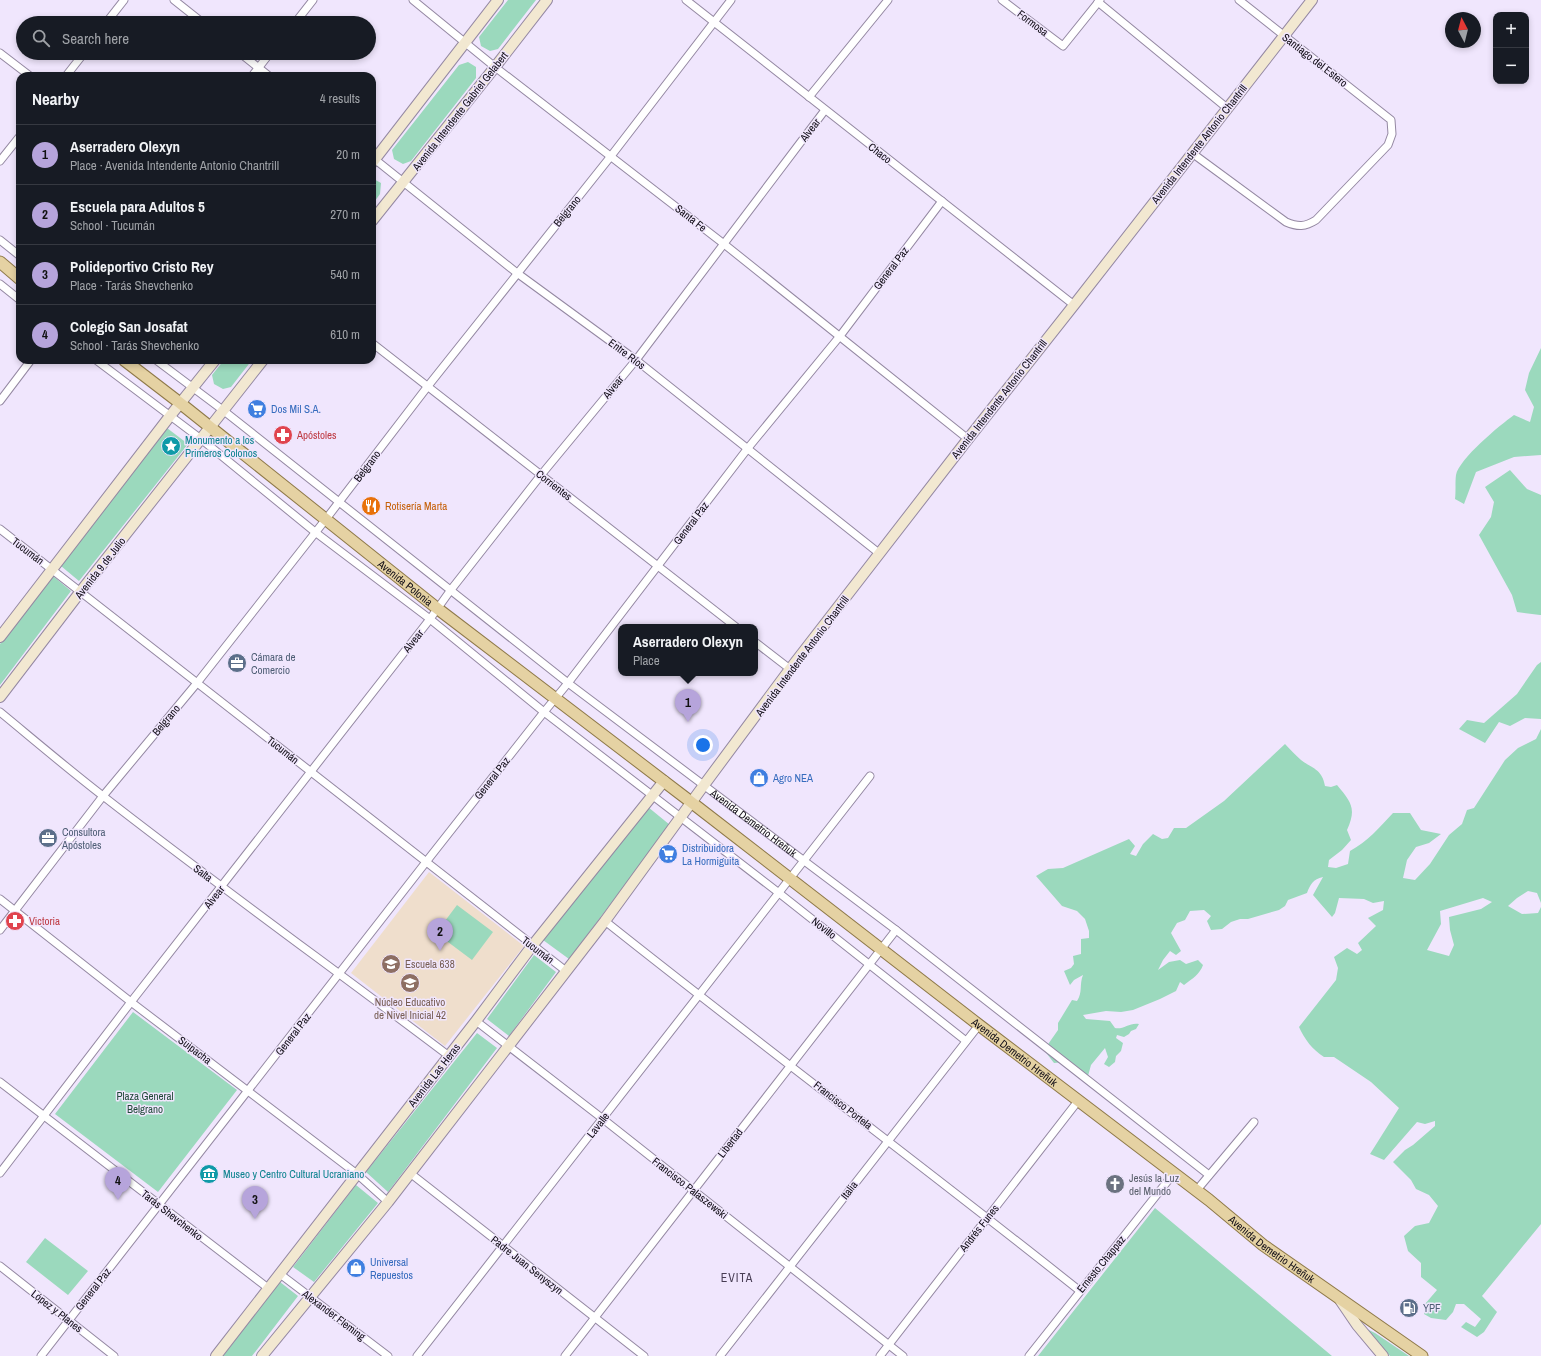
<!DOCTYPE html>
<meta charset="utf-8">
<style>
:root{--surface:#171b24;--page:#20242c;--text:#f1f3f6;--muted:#9ea1a6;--line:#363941;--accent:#b6a4db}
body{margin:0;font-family:"Archivo Narrow",sans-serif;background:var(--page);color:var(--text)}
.controls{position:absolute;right:12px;top:12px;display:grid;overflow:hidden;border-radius:8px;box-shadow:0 2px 6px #0003}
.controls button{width:36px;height:36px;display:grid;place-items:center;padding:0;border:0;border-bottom:1px solid var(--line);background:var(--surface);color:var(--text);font:20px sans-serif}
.compass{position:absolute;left:1445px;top:12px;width:36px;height:36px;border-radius:50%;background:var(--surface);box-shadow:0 2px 6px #0003;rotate:353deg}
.you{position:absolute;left:703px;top:745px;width:14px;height:14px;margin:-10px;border:3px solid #fff;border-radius:50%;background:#1a73e8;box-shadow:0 0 0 6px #1a73e833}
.badge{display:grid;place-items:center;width:26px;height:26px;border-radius:50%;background:var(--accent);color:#111;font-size:13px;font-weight:700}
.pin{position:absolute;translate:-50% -33px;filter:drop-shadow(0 1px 2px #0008)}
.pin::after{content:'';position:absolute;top:21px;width:14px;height:12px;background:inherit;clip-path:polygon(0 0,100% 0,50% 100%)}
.popup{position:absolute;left:618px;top:624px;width:140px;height:52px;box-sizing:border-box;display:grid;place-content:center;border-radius:8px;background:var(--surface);filter:drop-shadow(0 1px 3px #0005);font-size:13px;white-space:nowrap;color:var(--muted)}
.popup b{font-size:15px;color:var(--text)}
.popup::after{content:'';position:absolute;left:50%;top:100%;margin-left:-8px;border:8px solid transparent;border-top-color:var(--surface)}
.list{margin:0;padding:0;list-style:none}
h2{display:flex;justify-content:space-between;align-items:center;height:52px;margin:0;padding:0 16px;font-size:17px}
h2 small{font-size:13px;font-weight:400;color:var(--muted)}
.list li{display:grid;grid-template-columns:26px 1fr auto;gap:12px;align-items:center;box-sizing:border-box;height:60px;padding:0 16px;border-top:1px solid var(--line)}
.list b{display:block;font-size:15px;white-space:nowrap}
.list p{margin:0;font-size:13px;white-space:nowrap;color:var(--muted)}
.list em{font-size:13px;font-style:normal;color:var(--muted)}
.icon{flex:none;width:22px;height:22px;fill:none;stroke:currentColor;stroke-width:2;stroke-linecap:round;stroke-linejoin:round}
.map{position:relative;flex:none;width:1541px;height:1356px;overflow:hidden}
.search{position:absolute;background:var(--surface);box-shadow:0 2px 6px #0003;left:16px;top:16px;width:360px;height:44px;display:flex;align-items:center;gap:10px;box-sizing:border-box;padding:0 14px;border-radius:22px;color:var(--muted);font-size:15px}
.panel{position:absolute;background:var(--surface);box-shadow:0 2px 6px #0003;left:16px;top:72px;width:360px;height:292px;border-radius:12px}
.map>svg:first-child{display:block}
</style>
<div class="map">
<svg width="1541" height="1356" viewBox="0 0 1541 1356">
<rect width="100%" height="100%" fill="#f0e6fd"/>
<path fill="#efdecc" d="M429 872 524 946 445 1046 351 973Z"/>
<path fill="#9bd9bd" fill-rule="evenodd" d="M508 0H536L498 49 490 51 481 46 479 37Z
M468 62 476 67V78L411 161 403 164 394 159 392 150 459 65Z
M372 178 381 183 380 194 372 205Z
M1541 348V455L1514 457 1476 472 1464 504 1455 499C1456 492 1455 482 1456 475 1459 459 1500 425 1514 415L1530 422 1534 407 1525 390 1529 373Z
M224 360H252L231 387 223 389 214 384 212 375Z
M167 428 188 444 79 581 61 566Z
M1510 470 1527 489 1541 495V615H1540L1517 612 1512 595 1479 535 1491 517 1494 502 1485 487Z
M53 576 71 591 0 685V644Z
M1541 662V719L1525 718 1510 726 1499 722 1485 743 1459 729 1467 720 1484 723 1517 694 1537 665Z
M1541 729V903L1537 893 1528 891 1517 898 1508 906 1522 914 1538 913 1541 907V1224L1482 1296 1497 1312 1484 1332 1477 1337 1461 1327 1466 1322 1475 1327 1481 1319 1464 1304H1456L1453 1312 1446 1320 1431 1318 1424 1314 1425 1304 1437 1290 1421 1277V1263L1408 1251 1404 1236 1415 1226 1429 1223 1438 1206 1429 1195 1416 1189 1411 1180 1393 1162 1405 1150 1413 1145 1435 1126V1121L1425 1124 1417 1122 1384 1160 1370 1154 1399 1108 1371 1082 1334 1057H1324C1312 1049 1305 1040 1299 1027L1336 980 1338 968 1334 957 1347 948 1357 954 1362 950 1358 943 1376 926 1368 918 1383 910 1384 901 1373 903 1364 899 1339 898 1335 913 1332 917 1313 895 1323 877C1313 879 1310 885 1307 893L1288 900 1285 906 1279 910 1248 919H1240L1231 922 1222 929 1211 930 1207 921 1211 916 1204 910 1190 911 1185 920 1177 923 1171 933 1181 951 1176 955 1170 951 1163 960 1158 970 1169 962 1180 960 1186 964 1198 960 1203 965C1200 974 1192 979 1184 985L1180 982 1176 991 1160 999 1133 1010 1121 1012 1106 1011 1083 1015 1086 1019 1110 1021 1115 1028C1123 1030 1130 1022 1139 1024L1136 1029 1131 1031 1129 1034 1124 1037 1117 1035 1116 1038 1123 1043 1121 1051 1116 1056 1115 1062 1109 1067 1104 1064 1108 1057 1105 1048 1091 1065 1088 1076 1082 1080 1071 1068 1064 1062 1054 1063 1044 1050 1058 1030V1023L1072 1000 1077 1001C1083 992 1079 985 1083 975L1074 980 1070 985 1064 971 1071 968 1074 964 1073 956 1081 954V939L1089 938V931L1085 919 1077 911 1062 906 1036 876 1048 869 1063 868 1129 839 1135 846 1130 854 1136 856 1143 844 1153 834 1162 839 1168 838 1174 828H1186L1224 801 1285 744C1290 749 1295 755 1301 760 1313 769 1322 769 1325 786L1331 787 1337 785C1351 802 1357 808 1347 830L1351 840 1342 850 1329 860 1328 867 1336 868 1348 864 1350 851C1367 842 1380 827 1393 813H1410L1421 830 1441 834 1429 843 1416 847 1407 860 1403 878 1415 880 1430 864 1449 835 1462 824 1467 810 1474 808 1505 760 1518 748 1536 739ZM1483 898 1492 902 1481 909 1449 917 1450 930 1454 945 1449 956 1427 950 1441 924 1440 911Z
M648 807 670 825 569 959 543 940Z
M457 905 493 932 472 960 436 933Z
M534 955 556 972 509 1036 487 1019Z
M133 1012 237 1090 158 1192 55 1114Z
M477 1033 497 1048 388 1192 366 1172Z
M356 1185 378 1203 314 1282 293 1267Z
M1155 1208 1332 1356H1038Z
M45 1238 88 1271 68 1295 26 1262Z
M280 1282 298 1296 252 1356H223Z
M1361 1326 1375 1333 1409 1356H1390Z"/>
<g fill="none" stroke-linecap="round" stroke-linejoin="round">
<g stroke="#9488a2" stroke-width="9">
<g id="minor">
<path d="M174 0 203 23"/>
<path d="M413 0 495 67 724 244 968 439"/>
<path d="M686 0 1074 305"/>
<path d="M1002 0 1063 46 1100 0"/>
<path d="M1098 2 1227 108"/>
<path d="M106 23 124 0"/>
<path d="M295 23 313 0"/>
<path d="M0 53 30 76"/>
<path d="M240 53 269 76"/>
<path d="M66 76 84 53"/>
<path d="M252 76 270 53"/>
<path d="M809 97 888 0"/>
<path d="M1192 153 1286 222C1298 227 1305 227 1316 220L1388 145 1392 134 1391 120 1239 0"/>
<path d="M372 157 517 273 636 360 880 554"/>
<path d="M0 161 20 136"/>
<path d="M0 240 20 256"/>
<path d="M0 284 20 300"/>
<path d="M372 343 736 627"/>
<path d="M96 360 201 439 315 532 430 619 544 712 779 893 966 1041"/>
<path id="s1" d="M156 360 224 411 568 683 896 930 1209 1175"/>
<path d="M0 401 31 360"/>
<path d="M0 529 566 971"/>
<path d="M755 642 790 669"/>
<path d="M0 712C34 740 68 769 103 796 217 885 334 969 449 1056"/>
<path d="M0 899 131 1002 357 1174 388 1202"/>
<path d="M605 921C762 1046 923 1166 1080 1291"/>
<path d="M0 930 103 796 197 683 326 519 428 386 611 156 731 0"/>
<path d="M476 1021 603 1119 903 1356"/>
<path d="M0 1082 268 1288"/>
<path d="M0 1173 131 1002 430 619 450 591 541 475 636 360 825 110"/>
<path d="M410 1173 644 1356"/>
<path d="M1196 1191 1254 1122"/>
<path d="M0 1266 114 1356"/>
<path d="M280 1274 388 1356"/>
<path d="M41 1356 426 862 544 712 568 683 748 448 840 336 942 201"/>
<path d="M417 1356 870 776"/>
<path d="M565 1356 896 930"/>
<path d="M720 1356 979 1025"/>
<path d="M880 1356 1078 1101"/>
<path d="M1029 1356 1174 1173"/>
</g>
</g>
<g stroke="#9488a2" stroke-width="12">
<path id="secondary" d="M372 163 498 0
M372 221 495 67 547 0
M0 637 170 416 215 360
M0 697 81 591 263 360
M1340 1300 1357 1325 1383 1356
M216 1356 476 1021 532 946 664 781
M262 1356 388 1202 605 921 704 785 790 669 968 439 1074 305 1312 0"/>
</g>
<g stroke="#8e7949" stroke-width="13">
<g id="primary">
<path d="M0 262 20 279"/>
<path id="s2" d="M124 360 180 403 438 609 691 802 979 1025 1209 1200 1263 1245 1422 1356"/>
</g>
</g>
<use href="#minor" stroke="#fff" stroke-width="7"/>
<use href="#secondary" stroke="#f2e8d1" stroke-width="10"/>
<use href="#primary" stroke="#e5d2a3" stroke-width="11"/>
</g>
<defs>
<g id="supermarket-disc" transform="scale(1)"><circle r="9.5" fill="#3f7fe0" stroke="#f0e6fd"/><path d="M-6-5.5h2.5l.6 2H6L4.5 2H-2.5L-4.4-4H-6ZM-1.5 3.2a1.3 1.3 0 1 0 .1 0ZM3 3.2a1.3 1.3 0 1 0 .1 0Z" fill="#fff"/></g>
<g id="pharmacy-disc" transform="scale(1)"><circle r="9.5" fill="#e0444e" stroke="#f0e6fd"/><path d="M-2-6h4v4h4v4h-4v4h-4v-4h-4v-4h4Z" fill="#fff"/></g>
<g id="sight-disc" transform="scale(1)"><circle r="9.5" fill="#0f9aa8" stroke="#f0e6fd"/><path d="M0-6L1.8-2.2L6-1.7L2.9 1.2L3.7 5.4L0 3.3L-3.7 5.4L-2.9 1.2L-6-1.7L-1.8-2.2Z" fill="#fff"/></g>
<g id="restaurant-disc" transform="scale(1)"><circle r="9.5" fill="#e8710a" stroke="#f0e6fd"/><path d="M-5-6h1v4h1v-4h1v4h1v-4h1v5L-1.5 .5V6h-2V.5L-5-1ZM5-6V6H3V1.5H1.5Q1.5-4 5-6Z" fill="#fff"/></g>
<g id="office-disc" transform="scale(1)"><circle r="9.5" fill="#5c6f8a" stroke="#f0e6fd"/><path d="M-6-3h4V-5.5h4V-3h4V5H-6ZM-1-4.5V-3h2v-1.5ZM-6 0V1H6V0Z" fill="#fff"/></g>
<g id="shop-disc" transform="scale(1)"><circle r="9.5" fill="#3f7fe0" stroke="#f0e6fd"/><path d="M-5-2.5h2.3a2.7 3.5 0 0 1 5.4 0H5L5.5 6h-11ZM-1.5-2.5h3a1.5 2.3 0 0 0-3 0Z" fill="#fff"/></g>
<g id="school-disc" transform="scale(1)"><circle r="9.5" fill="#8d6e63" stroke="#f0e6fd"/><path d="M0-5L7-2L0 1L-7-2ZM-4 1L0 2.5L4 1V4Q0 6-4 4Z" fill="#fff"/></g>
<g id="museum-disc" transform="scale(1)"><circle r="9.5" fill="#0f9aa8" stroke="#f0e6fd"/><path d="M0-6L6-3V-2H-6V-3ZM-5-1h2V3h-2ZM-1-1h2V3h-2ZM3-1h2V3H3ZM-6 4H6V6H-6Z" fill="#fff"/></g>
<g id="church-disc" transform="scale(1)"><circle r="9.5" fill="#6b7280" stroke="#f0e6fd"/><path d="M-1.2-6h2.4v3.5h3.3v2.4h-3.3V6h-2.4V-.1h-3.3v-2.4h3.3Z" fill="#fff"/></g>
<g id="fuel-disc" transform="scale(1)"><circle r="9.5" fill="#5c6f8a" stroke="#f0e6fd"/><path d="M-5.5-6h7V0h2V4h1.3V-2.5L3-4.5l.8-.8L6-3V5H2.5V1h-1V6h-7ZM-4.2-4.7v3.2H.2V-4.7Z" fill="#fff"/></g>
</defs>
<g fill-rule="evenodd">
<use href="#supermarket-disc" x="257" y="409"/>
<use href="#pharmacy-disc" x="283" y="435"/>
<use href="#sight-disc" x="171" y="446"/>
<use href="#restaurant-disc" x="371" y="506"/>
<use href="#office-disc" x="237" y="663"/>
<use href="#shop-disc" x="759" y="778"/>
<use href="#office-disc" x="48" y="838"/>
<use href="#supermarket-disc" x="668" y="854"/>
<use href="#pharmacy-disc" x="15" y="921"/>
<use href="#school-disc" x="391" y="964"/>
<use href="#school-disc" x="410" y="983"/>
<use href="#museum-disc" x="209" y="1174"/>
<use href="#church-disc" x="1115" y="1184"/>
<use href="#shop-disc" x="356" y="1268"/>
<use href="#fuel-disc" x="1409" y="1308"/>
</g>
<g text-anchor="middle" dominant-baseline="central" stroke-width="3" stroke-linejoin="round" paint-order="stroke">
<g font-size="11" fill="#0f0b14" stroke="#f0e6fd">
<text transform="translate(1033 23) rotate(37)">Formosa</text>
<text transform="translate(1315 60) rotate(38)">Santiago del Estero</text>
<text transform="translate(460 111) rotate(-52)">Avenida Intendente Gabriel Gelabert</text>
<text transform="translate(810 130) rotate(-53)">Alvear</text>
<text transform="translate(1199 144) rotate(-52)">Avenida Intendente Antonio Chantrill</text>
<text transform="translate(880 153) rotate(38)">Chaco</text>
<text transform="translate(567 211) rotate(-51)">Belgrano</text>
<text transform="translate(691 218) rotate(38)">Santa Fe</text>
<text transform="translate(891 268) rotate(-53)">General Paz</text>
<text transform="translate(627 354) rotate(37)">Entre Ríos</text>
<text transform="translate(613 387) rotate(-51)">Alvear</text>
<text transform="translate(999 399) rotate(-52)">Avenida Intendente Antonio Chantrill</text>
<text transform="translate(367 466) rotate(-53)">Belgrano</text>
<text transform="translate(554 485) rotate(38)">Corrientes</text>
<text transform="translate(691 523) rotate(-53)">General Paz</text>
<text transform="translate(28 551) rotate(37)">Tucumán</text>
<text transform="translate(100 568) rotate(-52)">Avenida 9 de Julio</text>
<text stroke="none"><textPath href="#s2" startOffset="359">Avenida Polonia</textPath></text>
<text transform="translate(413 641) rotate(-52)">Alvear</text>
<text transform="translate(802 656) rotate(-53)">Avenida Intendente Antonio Chantrill</text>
<text transform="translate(166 720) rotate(-50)">Belgrano</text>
<text transform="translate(283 750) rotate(38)">Tucumán</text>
<text transform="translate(492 778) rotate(-52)">General Paz</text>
<text stroke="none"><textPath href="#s1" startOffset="756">Avenida Demetrio Hreñuk</textPath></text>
<text transform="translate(203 873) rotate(37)">Salta</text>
<text transform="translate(214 897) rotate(-52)">Alvear</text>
<text transform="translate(824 928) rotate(38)">Novillo</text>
<text transform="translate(538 950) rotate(37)">Tucumán</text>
<text transform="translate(293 1034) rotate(-52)">General Paz</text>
<text transform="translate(195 1050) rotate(37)">Suipacha</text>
<text stroke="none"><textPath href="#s2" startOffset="1128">Avenida Demetrio Hreñuk</textPath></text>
<text transform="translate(434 1075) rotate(-52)">Avenida Las Heras</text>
<text transform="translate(843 1105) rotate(38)">Francisco Portela</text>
<text transform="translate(598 1125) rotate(-52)">Lavalle</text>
<text transform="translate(730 1143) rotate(-52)">Libertad</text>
<text transform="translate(690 1188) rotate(38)">Francisco Palaszewski</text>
<text transform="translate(849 1190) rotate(-52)">Italia</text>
<text transform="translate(172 1215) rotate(38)">Tarás Shevchenko</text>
<text transform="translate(979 1228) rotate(-52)">Andrés Funes</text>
<text stroke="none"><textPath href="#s2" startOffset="1452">Avenida Demetrio Hreñuk</textPath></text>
<text transform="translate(1101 1264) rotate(-51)">Ernesto Chappaz</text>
<text transform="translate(527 1265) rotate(38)">Padre Juan Senyszyn</text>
<text transform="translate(93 1289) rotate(-52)">General Paz</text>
<text transform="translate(57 1311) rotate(38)">López y Planes</text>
<text transform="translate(334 1315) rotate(37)">Alexander Fleming</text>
</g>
<g font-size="11" fill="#366cbe" stroke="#f0e6fd" text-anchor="start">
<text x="271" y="409">Dos Mil S.A.</text>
<text x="773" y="778">Agro NEA</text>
<text x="682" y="848">Distribuidora<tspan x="682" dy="13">La Hormiguita</tspan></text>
<text x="370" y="1262">Universal<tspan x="370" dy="13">Repuestos</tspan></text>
</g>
<g font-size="11" fill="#be3a42" stroke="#f0e6fd" text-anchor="start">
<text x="297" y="435">Apóstoles</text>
<text x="29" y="921">Victoria</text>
</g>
<g font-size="11" fill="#0d838f" stroke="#f0e6fd" text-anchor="start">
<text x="185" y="440">Monumento a los<tspan x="185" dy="13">Primeros Colonos</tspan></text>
<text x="223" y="1174">Museo y Centro Cultural Ucraniano</text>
</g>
<g font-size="11" fill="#c56008" stroke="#f0e6fd" text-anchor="start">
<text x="385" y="506">Rotisería Marta</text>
</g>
<g font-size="11" fill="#4e5e75" stroke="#f0e6fd" text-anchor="start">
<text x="251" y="657">Cámara de<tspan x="251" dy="13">Comercio</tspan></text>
<text x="62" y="832">Consultora<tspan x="62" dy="13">Apóstoles</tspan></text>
<text x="1423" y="1308">YPF</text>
</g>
<g font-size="11" fill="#785e54" stroke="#f0e6fd" text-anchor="start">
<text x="405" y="964">Escuela 638</text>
<text x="410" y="1002" text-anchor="middle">Núcleo Educativo<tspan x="410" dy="13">de Nivel Inicial 42</tspan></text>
</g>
<g font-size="11" fill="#204938" stroke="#f0e6fd">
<text x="145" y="1096">Plaza General<tspan x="145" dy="13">Belgrano</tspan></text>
</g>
<g font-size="11" fill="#5b616d" stroke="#f0e6fd" text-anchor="start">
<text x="1129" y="1178">Jesús la Luz<tspan x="1129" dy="13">del Mundo</tspan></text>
</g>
<g font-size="12" letter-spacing="1" fill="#483d54" stroke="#f0e6fd">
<text x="737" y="1278">EVITA</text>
</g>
</g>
</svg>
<div class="controls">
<button>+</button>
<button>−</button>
</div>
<svg class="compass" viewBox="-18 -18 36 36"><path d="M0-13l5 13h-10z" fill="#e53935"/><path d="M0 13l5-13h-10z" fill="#9ea1a6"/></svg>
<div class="you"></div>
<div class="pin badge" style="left:688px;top:722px">1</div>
<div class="popup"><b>Aserradero Olexyn</b>Place</div>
<div class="pin badge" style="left:440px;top:951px">2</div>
<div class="pin badge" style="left:255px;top:1219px">3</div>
<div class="pin badge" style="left:118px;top:1200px">4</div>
<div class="search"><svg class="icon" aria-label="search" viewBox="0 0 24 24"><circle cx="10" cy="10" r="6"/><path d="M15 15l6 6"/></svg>Search here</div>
<section class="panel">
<h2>Nearby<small>4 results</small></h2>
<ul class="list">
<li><span class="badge">1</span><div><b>Aserradero Olexyn</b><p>Place · Avenida Intendente Antonio Chantrill</p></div><em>20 m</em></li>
<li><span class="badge">2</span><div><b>Escuela para Adultos 5</b><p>School · Tucumán</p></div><em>270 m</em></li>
<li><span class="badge">3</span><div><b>Polideportivo Cristo Rey</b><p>Place · Tarás Shevchenko</p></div><em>540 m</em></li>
<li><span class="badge">4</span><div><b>Colegio San Josafat</b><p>School · Tarás Shevchenko</p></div><em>610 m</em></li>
</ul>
</section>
</div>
